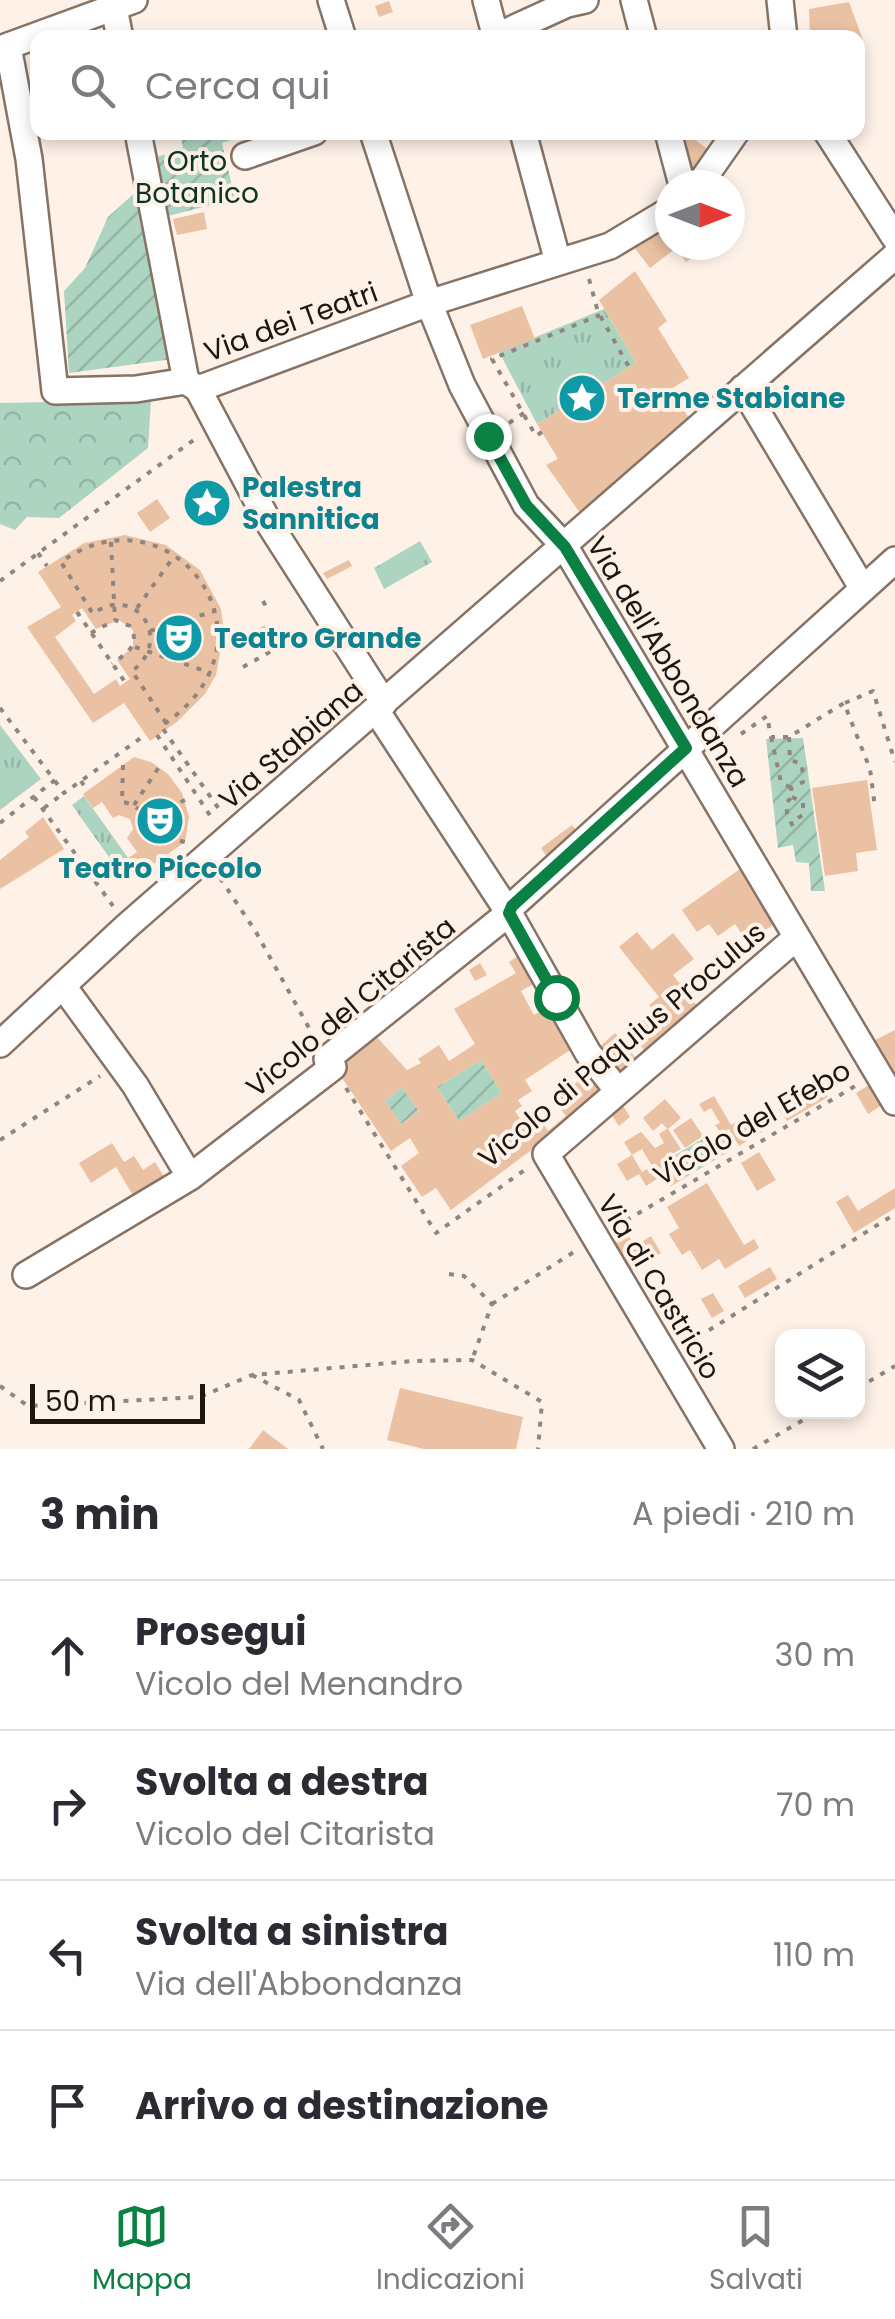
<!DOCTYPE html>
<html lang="it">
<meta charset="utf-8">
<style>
:root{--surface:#fff;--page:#f2f2f3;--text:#2b2b33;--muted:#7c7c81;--line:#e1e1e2;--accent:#0b8043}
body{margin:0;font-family:Poppins,sans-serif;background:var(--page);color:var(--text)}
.controls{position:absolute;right:30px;bottom:30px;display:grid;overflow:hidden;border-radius:20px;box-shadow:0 5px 15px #0003}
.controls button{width:90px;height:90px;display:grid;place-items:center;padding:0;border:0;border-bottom:2px solid var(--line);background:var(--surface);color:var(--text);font:50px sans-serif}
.compass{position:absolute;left:655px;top:170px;width:90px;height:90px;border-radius:50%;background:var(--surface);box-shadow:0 5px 15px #0003;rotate:90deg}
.scale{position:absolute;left:30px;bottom:25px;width:175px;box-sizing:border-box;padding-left:10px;border:5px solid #1d1611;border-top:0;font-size:28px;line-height:35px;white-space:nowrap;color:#1d1611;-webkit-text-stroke:8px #fef1e8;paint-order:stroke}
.stop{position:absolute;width:30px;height:30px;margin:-22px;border:8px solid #0b8043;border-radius:50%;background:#fff}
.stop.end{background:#0b8043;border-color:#fff;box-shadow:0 2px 10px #0008}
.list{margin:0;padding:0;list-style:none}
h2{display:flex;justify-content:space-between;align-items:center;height:130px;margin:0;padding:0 40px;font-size:42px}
h2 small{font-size:32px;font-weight:400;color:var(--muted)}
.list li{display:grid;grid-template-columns:65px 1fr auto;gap:30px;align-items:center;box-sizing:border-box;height:150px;padding:0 40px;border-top:2px solid var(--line)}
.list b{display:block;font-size:38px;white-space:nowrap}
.list p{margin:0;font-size:32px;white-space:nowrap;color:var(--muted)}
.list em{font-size:32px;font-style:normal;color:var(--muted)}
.icon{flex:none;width:55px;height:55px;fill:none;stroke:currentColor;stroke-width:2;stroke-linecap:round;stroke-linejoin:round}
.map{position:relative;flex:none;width:895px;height:1449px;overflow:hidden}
.search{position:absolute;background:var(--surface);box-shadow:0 5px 15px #0003;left:30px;right:30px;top:30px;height:110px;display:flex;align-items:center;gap:25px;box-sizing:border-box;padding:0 35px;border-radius:20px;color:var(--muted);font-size:38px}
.sheet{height:730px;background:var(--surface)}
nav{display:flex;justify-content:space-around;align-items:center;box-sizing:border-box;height:140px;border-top:2px solid var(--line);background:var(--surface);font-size:28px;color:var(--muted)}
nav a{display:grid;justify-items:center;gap:5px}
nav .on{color:var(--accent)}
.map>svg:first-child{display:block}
</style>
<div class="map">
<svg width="895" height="1449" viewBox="0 0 895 1449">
<defs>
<pattern id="grass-tufts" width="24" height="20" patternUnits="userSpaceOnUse" patternTransform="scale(2.5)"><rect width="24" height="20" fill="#add4c1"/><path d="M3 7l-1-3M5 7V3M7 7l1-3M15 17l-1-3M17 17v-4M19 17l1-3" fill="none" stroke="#94b5a5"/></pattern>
<pattern id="forest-crowns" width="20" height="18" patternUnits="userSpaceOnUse" patternTransform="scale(2.5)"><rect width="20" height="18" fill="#add4c1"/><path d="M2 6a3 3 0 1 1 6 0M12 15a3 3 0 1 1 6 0" fill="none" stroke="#94b5a5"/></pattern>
<pattern id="garden-furrows" width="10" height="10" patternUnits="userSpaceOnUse" patternTransform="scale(2.5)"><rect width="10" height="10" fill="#add4c1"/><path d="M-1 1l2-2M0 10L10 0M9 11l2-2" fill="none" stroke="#94b5a5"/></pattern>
</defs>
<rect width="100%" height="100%" fill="#fef1e8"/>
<path fill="url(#grass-tufts)" d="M604 309 636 363 537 424 499 352Z
M420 541 432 562 384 589 374 568Z
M0 725 41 779 0 810Z
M84 796 138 872 126 881 72 805Z
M706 1137 718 1158 681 1180 668 1159Z"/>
<path fill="url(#forest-crowns)" d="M151 400 148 448 59 518 27 517 15 530 0 524V403Z"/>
<path fill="url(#garden-furrows)" d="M235 133 236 138 222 143 235 199 164 217 152 158 183 150 181 134Z
M137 191 173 359 69 373 64 291 85 268 108 217Z
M803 738 825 891H811L809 863 796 862 793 845 778 848 766 739Z
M481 1060 502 1093 459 1121 437 1087Z
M402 1087 419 1111 401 1124 385 1101Z"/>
<path fill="#eac1a3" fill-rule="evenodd" d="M389 1 393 12 379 17 375 6Z
M849 2 863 40 858 43V38H810L809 9Z
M688 134 714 154 692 185 678 149Z
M204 212 207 229 177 235 173 219Z
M659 226 670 245 705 248 686 262 676 248 650 268 633 246Z
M635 271 667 321 658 328 689 378 671 389 690 420 663 438 668 446 580 513 546 465 558 459 537 424 636 363 599 300Z
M522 306 535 339 483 359 470 325Z
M157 499 170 518 150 532 137 513Z
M125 535 166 545 200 570 221 609 224 631 216 675 205 694 178 721 150 741 124 703 93 723 27 627 61 607 38 572 84 543ZM82 608 96 629 119 620 133 630V647L117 660 130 679 120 686 116 679 94 694 55 637 76 621 72 615Z
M349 560 352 566 327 579 323 573Z
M265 625 270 633 260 639 255 631Z
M134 757 151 762 168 774 182 793 189 817 185 842 139 874 128 858 137 852 127 838 133 829 130 819 119 815 113 818 102 802 93 808 83 794Z
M867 780 877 850 856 853 858 871 825 876 812 788Z
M43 817 64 849 0 889V860L29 837 25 832Z
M572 825 581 836 551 863 541 848Z
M740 869 777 922 748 943 735 924 718 936 709 924 697 932 682 910Z
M637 932 652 950 673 933 694 959 673 975 702 1012 649 1056 629 1032 646 1018 651 1024 659 1017 649 1005 659 997 619 947Z
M521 954 537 982 521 991 534 1015 551 1005 576 1046 525 1080 532 1091 518 1100 522 1106 515 1111 522 1122 537 1112 548 1131 566 1116 554 1100 590 1072 605 1095 451 1210 436 1188 422 1197 401 1166 419 1153 410 1138 391 1151 334 1066 373 1033 407 1070 421 1063 418 1059 439 1045 449 1061 475 1044 454 1009 516 973 509 962ZM481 1060 502 1093 459 1121 437 1087ZM402 1087 419 1111 401 1124 385 1101Z
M480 963 487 975 475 981 469 970Z
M895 1030V1081L873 1041Z
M615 1033 640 1063 622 1078 598 1048Z
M869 1085 882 1105 868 1114 856 1093Z
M822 1087 828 1097 787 1121 779 1109Z
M714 1096 731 1125 748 1115 752 1121 769 1111 776 1123 739 1146 729 1129 721 1134 715 1125 720 1123 711 1108 704 1112 699 1104Z
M665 1099 681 1118 668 1129 681 1149 667 1157 681 1180 670 1187 663 1175 646 1186 639 1174 627 1181 617 1164 632 1155 624 1142 641 1132 655 1148 664 1143 659 1134 667 1129 662 1123 653 1131 643 1118ZM642 1149 652 1166 642 1172 632 1155Z
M620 1101 630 1117 619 1126 609 1111Z
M691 1118 703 1136 685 1148 673 1130Z
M721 1134 730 1151 718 1158 709 1141Z
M112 1143 124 1162 134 1156 143 1170 155 1162 165 1178 134 1197 116 1167 91 1183 79 1163Z
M759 1152 776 1180 757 1191 741 1163Z
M707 1183 744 1245 754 1239 759 1248 725 1269 719 1259 702 1270 690 1250 682 1255 669 1234 679 1228 667 1207Z
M895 1188V1208L854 1233 836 1202 848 1195 858 1211Z
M626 1232 635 1246 651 1236 661 1253 622 1276 604 1245Z
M770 1267 777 1279 745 1298 738 1286Z
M713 1293 724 1311 712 1318 701 1299Z
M400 1388 523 1417 516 1449H424L387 1440Z
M263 1430 288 1449H249Z"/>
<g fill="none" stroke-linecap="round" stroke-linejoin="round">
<g stroke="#867366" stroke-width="30">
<path id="street" d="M331 0 343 38
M486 0 496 38
M634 0 644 38
M780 0 784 38
M114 8 120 38
M493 38 567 4 585 0
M8 46 134 0
M0 49 8 46 29 159 55 391 136 389 186 381 198 389 429 303 610 246 670 210
M138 132 186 381
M373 132 429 303 462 385 526 505 565 547 895 1102
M523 132 558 262
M668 132 682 185
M827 132 895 238
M245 156 314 132
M699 185 736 132
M743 388 863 589
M198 389 270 525 384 703
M376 710 509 913 588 1053 618 1091
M63 986 135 1085 190 1177
M0 1044 127 926 895 256
M26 1275 190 1177 333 1067 327 1059 509 913 512 906 895 560
M721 1449 546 1154 797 937"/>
</g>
<path stroke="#90867f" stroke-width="4" stroke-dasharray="5 8" stroke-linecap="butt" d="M589 279 598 312 629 367
M509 423 524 413
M542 432 536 436 492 359 600 315
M111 542 115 620
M38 553 47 566
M0 581 195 439
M263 601 268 610
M137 608 175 555
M77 612 125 682
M150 631 215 611
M91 633 115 620 130 626C141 645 127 653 112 664
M135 647 211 673
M243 667 311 629
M845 703 873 691 895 762
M0 708 64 793 145 735
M166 723 132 671C175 639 134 582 93 614L61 562C172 482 291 642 161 726L221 812
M741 734 767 716 771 737H789L844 703 870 769 875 807
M157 735 213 820
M771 737 781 782 791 788
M789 737 790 760 802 764 803 782 791 788 792 797 786 803 787 813 793 827
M123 765 122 802C139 804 148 816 144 832L185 842
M81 781 87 790
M34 797 113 906
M792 797 803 802V815L794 820
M134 805 159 767
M44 808 64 793
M145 818 185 800
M0 823 55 780
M220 878 256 932 314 1037
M346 1088 436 1233 526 1169
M0 1140 100 1076
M615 1227 857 1085
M449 1274 464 1276 492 1304 472 1360
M492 1304 577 1250
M687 1344 895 1214
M252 1375 299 1400 323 1449
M0 1386 28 1406 200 1397 252 1375 413 1361 472 1360 542 1402 538 1449
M858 1388 895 1366
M753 1449 817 1412"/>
<use href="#street" stroke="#fff" stroke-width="25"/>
</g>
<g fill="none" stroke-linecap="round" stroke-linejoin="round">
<path stroke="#0b8043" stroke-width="12" d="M488 436 526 505 565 547 686 748 512 906 509 913 556 997"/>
</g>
<defs>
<g id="sight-disc" transform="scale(2.5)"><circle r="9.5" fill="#0f9aa8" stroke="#fef1e8"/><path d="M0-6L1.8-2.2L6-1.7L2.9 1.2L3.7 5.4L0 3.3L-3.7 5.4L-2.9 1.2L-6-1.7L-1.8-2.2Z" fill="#fff"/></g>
<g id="theatre-disc" transform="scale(2.5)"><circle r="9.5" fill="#0f9aa8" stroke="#fef1e8"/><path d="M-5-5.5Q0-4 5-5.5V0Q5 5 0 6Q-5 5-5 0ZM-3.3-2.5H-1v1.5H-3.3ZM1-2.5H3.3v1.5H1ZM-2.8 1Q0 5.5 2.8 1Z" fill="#fff"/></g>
</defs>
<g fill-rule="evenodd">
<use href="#sight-disc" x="582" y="398"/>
<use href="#sight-disc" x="207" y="503"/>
<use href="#theatre-disc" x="179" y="638"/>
<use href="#theatre-disc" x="160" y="821"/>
</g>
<g text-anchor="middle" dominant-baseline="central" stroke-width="8" stroke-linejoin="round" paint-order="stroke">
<g font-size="28" fill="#0a3525" stroke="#fef1e8">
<text x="197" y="161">Orto<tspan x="197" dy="32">Botanico</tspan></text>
</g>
<g font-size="28" fill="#1d1611" stroke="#fef1e8">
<text transform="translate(291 322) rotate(-20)">Via dei Teatri</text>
<text transform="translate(668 662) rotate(59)">Via dell'Abbondanza</text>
<text transform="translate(291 745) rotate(-41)">Via Stabiana</text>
<text transform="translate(351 1007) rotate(-40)">Vicolo del Citarista</text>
<text transform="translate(622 1045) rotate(-40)">Vicolo di Paquius Proculus</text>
<text transform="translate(752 1123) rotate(-30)">Vicolo del Efebo</text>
<text transform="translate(659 1287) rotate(59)">Via di Castricio</text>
</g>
<g font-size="28" font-weight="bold" fill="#0d838f" stroke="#fef1e8" text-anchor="start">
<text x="617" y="398">Terme Stabiane</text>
<text x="242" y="487">Palestra<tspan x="242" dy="32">Sannitica</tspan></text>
<text x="214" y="638">Teatro Grande</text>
<text x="160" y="868" text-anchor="middle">Teatro Piccolo</text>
</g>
</g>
</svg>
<div class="controls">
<button><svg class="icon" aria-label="layers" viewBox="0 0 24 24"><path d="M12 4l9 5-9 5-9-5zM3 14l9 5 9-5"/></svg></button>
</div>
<svg class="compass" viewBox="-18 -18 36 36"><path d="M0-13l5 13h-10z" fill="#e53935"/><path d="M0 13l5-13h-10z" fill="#7c7c81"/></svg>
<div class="scale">50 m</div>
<div class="stop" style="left:556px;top:997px"></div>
<div class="stop end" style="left:488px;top:436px"></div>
<div class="search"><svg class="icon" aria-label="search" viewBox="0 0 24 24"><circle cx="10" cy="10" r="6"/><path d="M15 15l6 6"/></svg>Cerca qui</div>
</div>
<section class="sheet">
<h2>3 min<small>A piedi · 210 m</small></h2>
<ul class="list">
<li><svg class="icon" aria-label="ahead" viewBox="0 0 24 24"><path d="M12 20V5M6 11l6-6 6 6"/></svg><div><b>Prosegui</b><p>Vicolo del Menandro</p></div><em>30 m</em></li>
<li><svg class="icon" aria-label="right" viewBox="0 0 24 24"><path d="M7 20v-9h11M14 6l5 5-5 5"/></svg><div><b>Svolta a destra</b><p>Vicolo del Citarista</p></div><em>70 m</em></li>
<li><svg class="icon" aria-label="left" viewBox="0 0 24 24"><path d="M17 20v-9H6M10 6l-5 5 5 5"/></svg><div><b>Svolta a sinistra</b><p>Via dell'Abbondanza</p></div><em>110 m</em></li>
<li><svg class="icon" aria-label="arrive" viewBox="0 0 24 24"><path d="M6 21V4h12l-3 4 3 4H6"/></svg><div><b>Arrivo a destinazione</b></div></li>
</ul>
</section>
<nav>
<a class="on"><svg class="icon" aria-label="map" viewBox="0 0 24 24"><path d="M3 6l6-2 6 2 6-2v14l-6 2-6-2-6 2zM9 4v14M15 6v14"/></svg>Mappa</a>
<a><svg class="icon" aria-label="directions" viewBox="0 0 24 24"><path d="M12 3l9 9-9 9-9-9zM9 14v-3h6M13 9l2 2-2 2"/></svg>Indicazioni</a>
<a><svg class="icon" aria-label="saved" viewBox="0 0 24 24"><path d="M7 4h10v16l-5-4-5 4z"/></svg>Salvati</a>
</nav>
